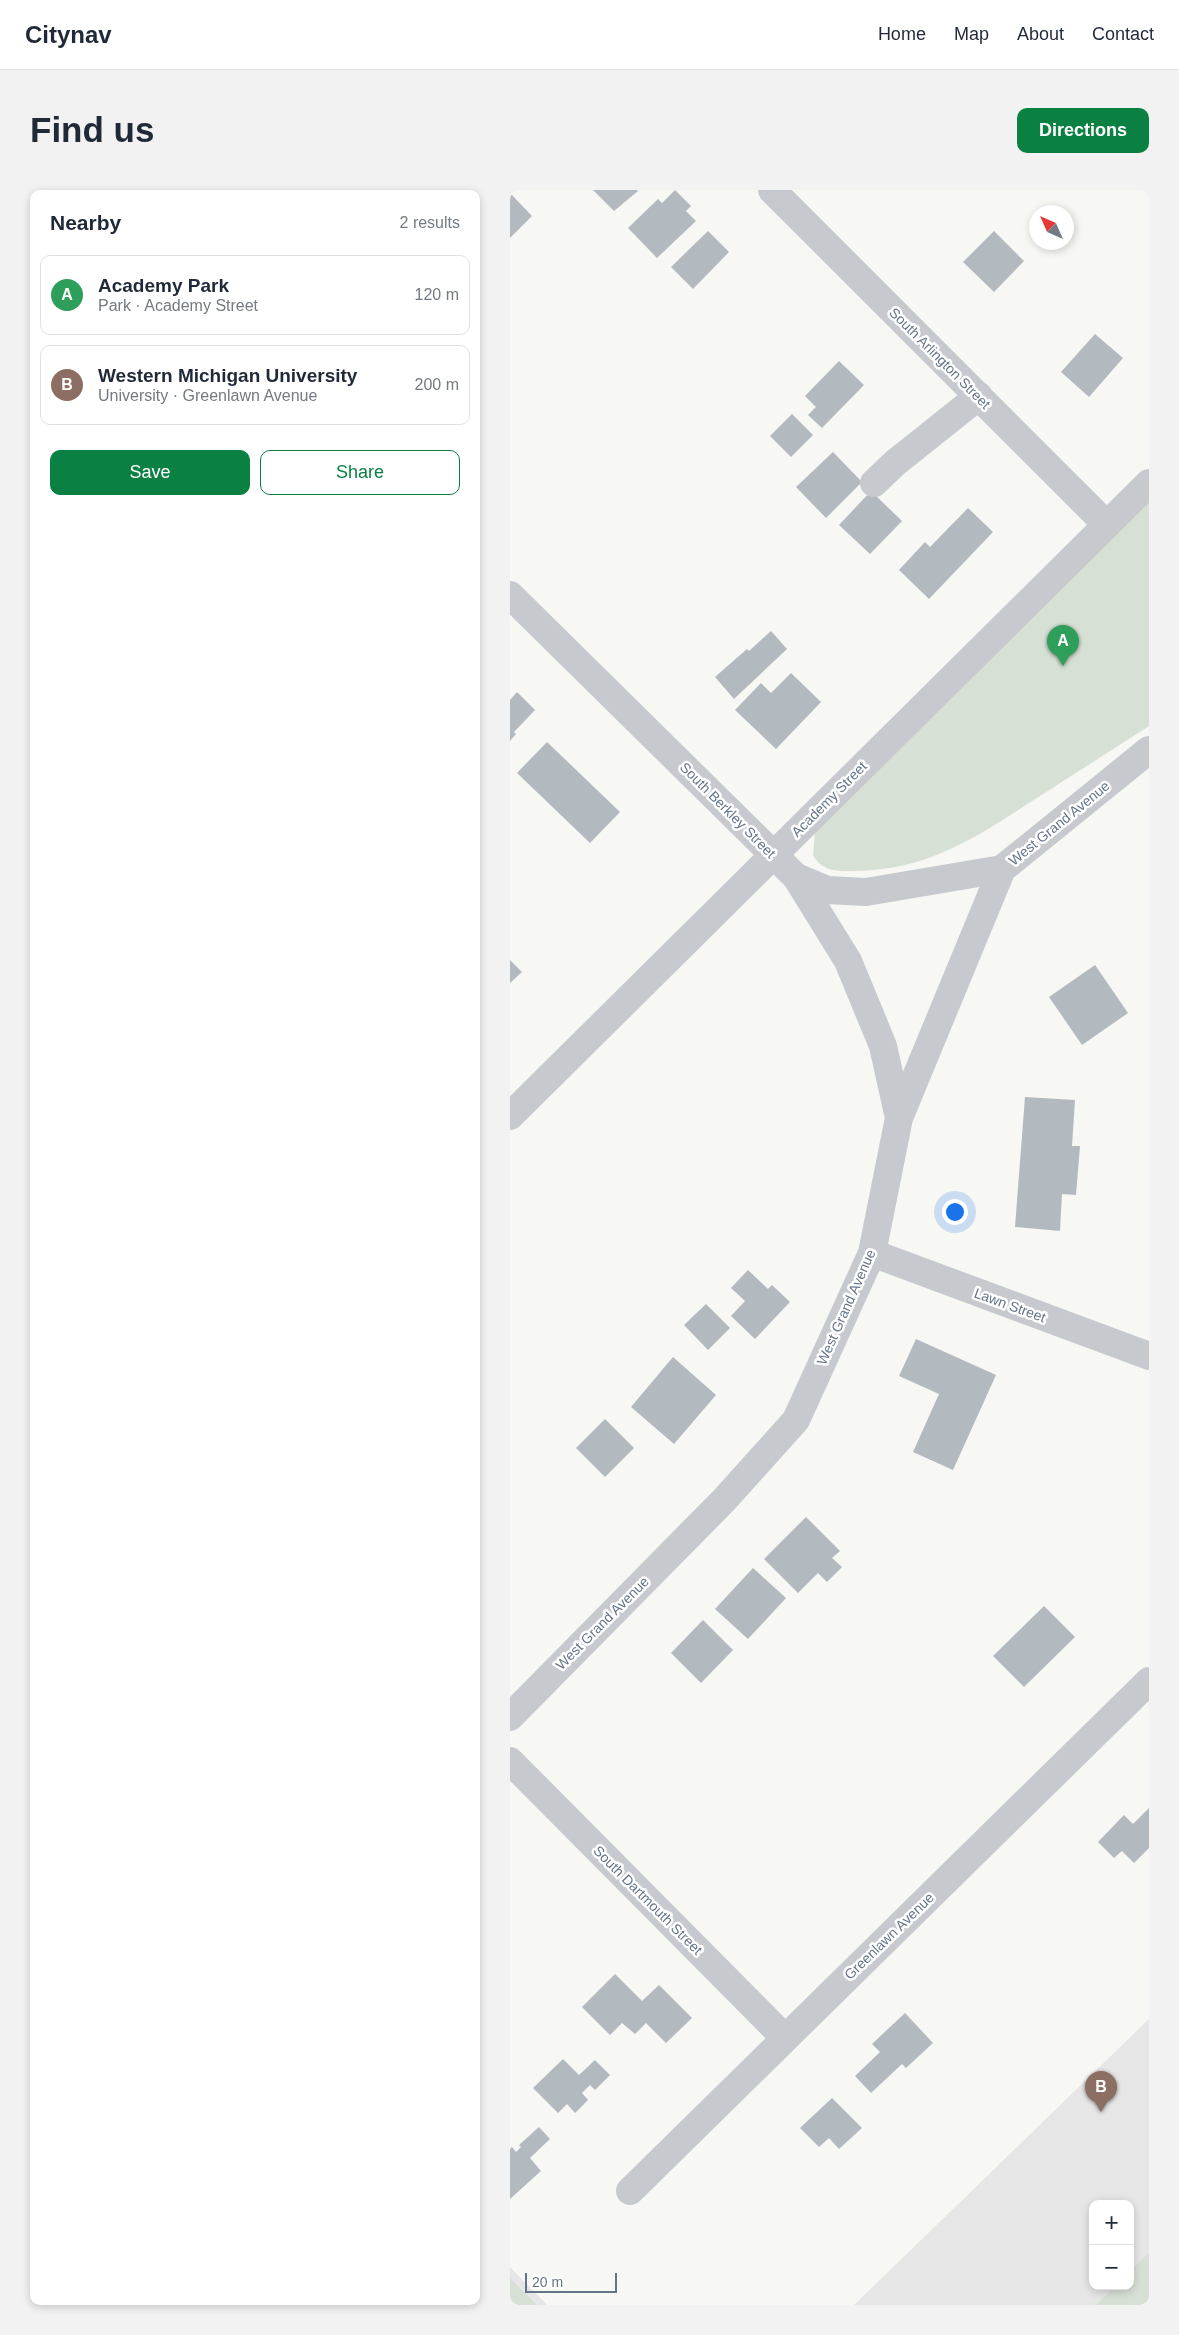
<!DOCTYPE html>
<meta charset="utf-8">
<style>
:root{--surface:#fff;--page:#f2f2f3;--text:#1f2937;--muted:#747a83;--line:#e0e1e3;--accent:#0b8043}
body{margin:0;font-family:Helvetica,sans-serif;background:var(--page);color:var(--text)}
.controls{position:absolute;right:15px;bottom:15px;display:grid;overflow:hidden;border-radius:10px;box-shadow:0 2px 8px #0003}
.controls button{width:45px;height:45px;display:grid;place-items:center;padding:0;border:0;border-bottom:1px solid var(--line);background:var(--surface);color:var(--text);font:25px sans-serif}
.compass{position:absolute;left:519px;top:15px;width:45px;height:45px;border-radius:50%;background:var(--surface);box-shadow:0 2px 8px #0003;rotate:315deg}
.scale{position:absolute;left:15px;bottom:12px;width:92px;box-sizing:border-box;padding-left:5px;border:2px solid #637588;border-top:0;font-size:14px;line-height:18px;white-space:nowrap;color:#637588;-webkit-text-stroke:4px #fff;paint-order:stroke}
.you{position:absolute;left:444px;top:1021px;width:18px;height:18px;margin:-12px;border:4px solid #fff;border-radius:50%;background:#1a73e8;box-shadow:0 0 0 8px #1a73e833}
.badge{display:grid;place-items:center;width:32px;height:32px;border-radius:50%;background:var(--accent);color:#fff;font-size:16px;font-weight:700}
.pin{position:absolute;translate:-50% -41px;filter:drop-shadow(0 1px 2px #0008)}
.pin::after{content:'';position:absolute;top:26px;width:18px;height:15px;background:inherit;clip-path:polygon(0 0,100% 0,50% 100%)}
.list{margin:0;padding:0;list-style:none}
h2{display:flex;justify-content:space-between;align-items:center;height:65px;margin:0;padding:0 20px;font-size:21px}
h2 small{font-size:16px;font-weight:400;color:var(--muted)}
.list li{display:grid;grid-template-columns:32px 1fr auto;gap:15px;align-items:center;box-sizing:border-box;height:80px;margin:0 10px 10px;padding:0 10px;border:1px solid var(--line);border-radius:10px}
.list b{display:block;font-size:19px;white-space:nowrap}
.list p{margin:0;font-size:16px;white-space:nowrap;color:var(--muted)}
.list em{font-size:16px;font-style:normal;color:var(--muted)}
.actions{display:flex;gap:10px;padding:15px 20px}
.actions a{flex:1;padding:11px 0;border:1px solid var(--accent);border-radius:10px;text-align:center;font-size:18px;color:var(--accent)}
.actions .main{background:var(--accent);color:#fff}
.map{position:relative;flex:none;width:639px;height:2115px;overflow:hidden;border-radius:10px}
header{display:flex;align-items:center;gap:30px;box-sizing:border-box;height:70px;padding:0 25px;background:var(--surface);border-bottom:1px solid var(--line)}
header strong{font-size:24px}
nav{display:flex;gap:28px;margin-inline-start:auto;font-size:18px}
.intro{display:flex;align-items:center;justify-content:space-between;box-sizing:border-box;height:120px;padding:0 30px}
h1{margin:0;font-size:35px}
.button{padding:12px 22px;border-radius:10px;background:var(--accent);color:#fff;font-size:18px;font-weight:700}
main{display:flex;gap:30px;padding:0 30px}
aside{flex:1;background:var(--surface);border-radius:10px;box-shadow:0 2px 8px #0003}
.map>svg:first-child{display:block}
</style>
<header>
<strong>Citynav</strong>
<nav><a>Home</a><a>Map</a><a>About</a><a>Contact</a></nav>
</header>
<div class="intro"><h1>Find us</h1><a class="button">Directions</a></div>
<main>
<aside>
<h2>Nearby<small>2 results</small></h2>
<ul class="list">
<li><span class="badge" style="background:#2e9e5b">A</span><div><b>Academy Park</b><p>Park · Academy Street</p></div><em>120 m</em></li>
<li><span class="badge" style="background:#8d6e63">B</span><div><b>Western Michigan University</b><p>University · Greenlawn Avenue</p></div><em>200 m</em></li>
</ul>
<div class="actions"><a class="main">Save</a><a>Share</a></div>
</aside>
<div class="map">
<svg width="639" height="2115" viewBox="0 0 639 2115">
<rect width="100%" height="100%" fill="#f7f7f4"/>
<path fill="#e5e6e5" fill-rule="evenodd" d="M639 1829V2115H344ZM583 2014H620V2096H583Z
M0 2077 37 2115H0Z"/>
<path fill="#d7e0d4" d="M639 306V536C603 559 566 583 530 606 468 646 419 681 342 681 325 681 312 681 303 665L305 641Z
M639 2063V2115H586L605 2096H620V2081Z
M0 2088 27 2115H0Z"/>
<path fill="#b2b9bf" d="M83 0H127L128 1 104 21Z
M165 0 181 16 176 21 186 31 147 68 118 38 148 9 152 13Z
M0 3 22 26 0 48Z
M198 41 219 62 183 99 161 77Z
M484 41 514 71 484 102 453 72Z
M585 144 613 168 579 207 551 182Z
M329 171 354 195 312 238 298 225 306 217 295 206Z
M282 224 303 245 281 267 260 246Z
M323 262 352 292 316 328 286 297Z
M361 301 392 331 360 364 329 335Z
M458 318 483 342 419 409 389 380 415 352 420 357Z
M261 441 277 459 224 509 205 487 237 459 239 461Z
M281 483 311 512 266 559 225 520 251 493 261 503Z
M7 502 25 520 4 542 6 544 0 551V510Z
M37 552 110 622 80 653 7 583Z
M0 770 12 782 0 793Z
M585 775 618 823 572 855 539 807Z
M515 907 565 910 562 956H570L566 1005 552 1004 550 1041 505 1037Z
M238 1080 258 1099 262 1095 280 1112 245 1149 221 1126 235 1111 221 1098Z
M196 1114 220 1138 198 1160 174 1135Z
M406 1149 486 1185 443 1280 403 1262 429 1204 389 1186Z
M163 1167 206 1205 164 1254 121 1217Z
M95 1229 124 1258 95 1287 66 1258Z
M296 1327 330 1361 322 1368 332 1377 317 1392 308 1383 288 1403 254 1369Z
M243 1378 276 1408 238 1449 205 1419Z
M534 1416 565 1447 514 1497 483 1466Z
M193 1430 223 1460 191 1493 161 1463Z
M639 1618V1658L624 1673 612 1661 604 1668 588 1652 614 1625 623 1634Z
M105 1784 132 1811 149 1795 182 1828 156 1853 136 1833 125 1844 112 1833 100 1845 72 1817Z
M395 1823 423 1853 396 1878 392 1874 361 1903 345 1886 370 1862 362 1854Z
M53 1869 69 1885 85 1870 100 1885 85 1900 80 1895 72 1903 78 1910 65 1923 57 1914 48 1923 23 1898Z
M322 1908 352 1938 329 1959 319 1948 309 1957 290 1938Z
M29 1937 40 1949 20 1968 31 1981 0 2009V1959L2 1957 6 1962 11 1957 9 1955Z"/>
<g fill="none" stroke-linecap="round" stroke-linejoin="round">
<path stroke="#c6cace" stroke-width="28" d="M262 0 597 335
M364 293 385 273 469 206
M0 405 286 687 317 700 356 702 492 679
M286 687 338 771 373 856 389 928
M0 926 639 293
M362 1063 639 1166
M0 1527 215 1309 286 1230 362 1063 389 928 492 679 639 560
M0 1571 275 1848
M120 2001 639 1491"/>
</g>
<g text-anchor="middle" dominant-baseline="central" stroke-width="5" stroke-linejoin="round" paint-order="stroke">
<g font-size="14" fill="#637588" stroke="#fff">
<text transform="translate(430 168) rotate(45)">South Arlington Street</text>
<text transform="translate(319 609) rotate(-45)">Academy Street</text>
<text transform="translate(218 620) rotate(45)">South Berkley Street</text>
<text transform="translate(549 633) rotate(-39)">West Grand Avenue</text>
<text transform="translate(500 1115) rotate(20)">Lawn Street</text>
<text transform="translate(336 1117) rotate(-66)">West Grand Avenue</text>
<text transform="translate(92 1433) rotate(-45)">West Grand Avenue</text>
<text transform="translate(138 1710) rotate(45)">South Dartmouth Street</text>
<text transform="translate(379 1746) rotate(-44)">Greenlawn Avenue</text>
</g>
</g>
</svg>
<div class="controls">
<button>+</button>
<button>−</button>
</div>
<svg class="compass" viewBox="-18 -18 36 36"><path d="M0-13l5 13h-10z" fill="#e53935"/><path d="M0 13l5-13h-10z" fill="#747a83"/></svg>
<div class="scale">20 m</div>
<div class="you"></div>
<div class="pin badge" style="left:553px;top:476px;background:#2e9e5b">A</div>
<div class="pin badge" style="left:591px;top:1922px;background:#8d6e63">B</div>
</div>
</main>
